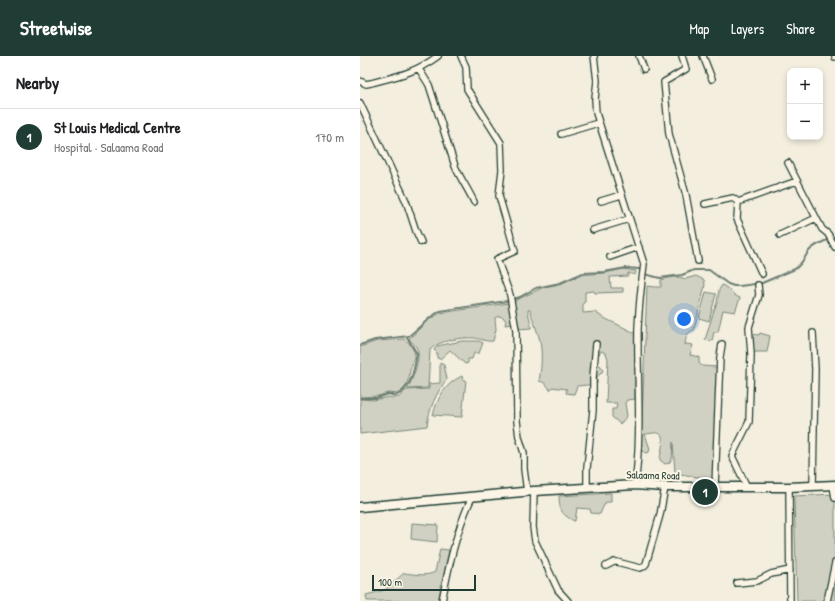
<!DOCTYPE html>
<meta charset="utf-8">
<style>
:root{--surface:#fff;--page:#f2f2f2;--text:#202124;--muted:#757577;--line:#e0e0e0;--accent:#1f3d34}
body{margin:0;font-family:"Patrick Hand",sans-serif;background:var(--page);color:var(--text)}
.controls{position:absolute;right:12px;top:12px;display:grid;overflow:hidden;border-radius:8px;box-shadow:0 2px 6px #0003}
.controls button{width:36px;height:36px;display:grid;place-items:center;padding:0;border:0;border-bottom:1px solid var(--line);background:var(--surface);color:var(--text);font:20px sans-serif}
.scale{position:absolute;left:12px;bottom:10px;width:104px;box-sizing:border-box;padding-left:4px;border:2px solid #1f3d34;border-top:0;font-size:11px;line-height:14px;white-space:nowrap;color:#1f3d34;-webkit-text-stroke:3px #fcf5e5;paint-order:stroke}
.you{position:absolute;left:324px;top:263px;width:14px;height:14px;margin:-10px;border:3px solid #fff;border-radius:50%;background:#1a73e8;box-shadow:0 0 0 6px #1a73e833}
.badge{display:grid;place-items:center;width:26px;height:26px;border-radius:50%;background:var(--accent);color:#fff;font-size:13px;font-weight:700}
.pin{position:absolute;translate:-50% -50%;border:2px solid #fff;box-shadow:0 1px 4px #0006}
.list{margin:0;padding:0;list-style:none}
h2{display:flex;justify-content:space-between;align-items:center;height:52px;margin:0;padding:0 16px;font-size:17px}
h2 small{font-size:13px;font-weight:400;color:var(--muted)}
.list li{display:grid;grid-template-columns:26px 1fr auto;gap:12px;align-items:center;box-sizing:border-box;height:56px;padding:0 16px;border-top:1px solid var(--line)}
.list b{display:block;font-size:15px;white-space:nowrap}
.list p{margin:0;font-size:13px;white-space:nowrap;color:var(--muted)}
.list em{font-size:13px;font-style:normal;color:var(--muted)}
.map{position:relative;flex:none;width:475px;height:545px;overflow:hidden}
header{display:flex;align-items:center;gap:24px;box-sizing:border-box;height:56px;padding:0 20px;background:var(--accent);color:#fff}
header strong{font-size:19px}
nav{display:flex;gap:22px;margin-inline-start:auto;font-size:14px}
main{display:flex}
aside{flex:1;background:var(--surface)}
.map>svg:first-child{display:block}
</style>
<header>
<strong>Streetwise</strong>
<nav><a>Map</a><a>Layers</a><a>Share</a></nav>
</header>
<main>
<aside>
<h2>Nearby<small></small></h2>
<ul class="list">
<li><span class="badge">1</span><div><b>St Louis Medical Centre</b><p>Hospital · Salaama Road</p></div><em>170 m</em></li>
</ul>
</aside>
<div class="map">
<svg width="475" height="545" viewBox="0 0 475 545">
<rect width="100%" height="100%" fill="#f3eede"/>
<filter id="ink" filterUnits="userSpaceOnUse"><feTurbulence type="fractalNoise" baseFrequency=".025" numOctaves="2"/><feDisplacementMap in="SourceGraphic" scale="8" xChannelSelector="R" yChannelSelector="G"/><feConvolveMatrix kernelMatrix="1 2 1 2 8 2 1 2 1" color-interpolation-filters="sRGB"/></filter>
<g filter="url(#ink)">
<path fill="#d0d1c2" stroke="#78877b" d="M263 213 276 215 275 219 268 217V220L250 221 251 232H263V236L235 237 234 235 225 236V246L223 247V257L235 256 242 261 275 277V343L267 344 265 347 267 360 260 368 252 361V353H256L257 347H246L248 303 246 297 241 295 237 301V308L241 310 243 315 237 321V328L217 330 214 338 206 337 207 333 192 331 190 334C187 329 185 326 179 325 182 309 183 290 177 275 175 268 172 262 170 254H168V256L171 269V272L159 273 154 245 184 231 200 228 219 219 245 217Z
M336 220 344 224 345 229 334 274C326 277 326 281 325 289L326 288 333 289 330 299 339 301V307L342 310 357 311 354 424 315 417 313 386 312 403 309 407 305 408 300 404C300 397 307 379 298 377 295 376 289 378 285 378L290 393 289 396 286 397 282 395 281 390 287 230 294 231H301V224C308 222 318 219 325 223Z
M362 229C369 232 372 239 380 242L375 256 363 254 358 276H354L352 285 345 284 354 254 357 247 359 234Z
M346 236 356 238 349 265 339 262Z
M149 247 152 268 145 269 146 265 143 261 138 260 135 262 136 273 133 285C127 286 121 283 115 282 103 281 78 284 70 294L68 332 47 333C52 327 60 302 58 296 57 290 52 286 49 283L67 265 80 257Z
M400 277 410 280 407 296H391L388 278 399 279Z
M44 283C48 285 54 293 55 299 56 303 52 307 51 311 48 322 49 332 37 338L28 337 18 340 0 341V291L17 285Z
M102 285H119L123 287 119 297H114L112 303H108V307L105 308 90 294 80 303 77 302V297L74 294 77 290Z
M80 307 84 309 87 323C76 337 69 353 67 370L0 378V343L14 344 29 341 33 342 39 341 46 334 69 333V328L80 327Z
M102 320 103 324H106L102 361 73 359C78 341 85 328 102 320Z
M251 437V446H246L243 451 240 458 231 457 230 453 217 452 215 465H214C200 457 200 455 199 440Z
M475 438V545H437L434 440Z
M52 467 78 469 77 486 51 483Z
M80 493 89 494 78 545H7L6 539 25 534 44 517C54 518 66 521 75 516Z"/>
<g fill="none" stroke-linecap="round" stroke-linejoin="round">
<path stroke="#6c7d72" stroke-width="2" d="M284 218 300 222 322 219 334 214H349L368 228 374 230H380L402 227 435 213C442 208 444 202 449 195 455 188 467 184 475 181
M0 289 15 284 49 280 71 261 80 255 147 245 160 241 176 232 200 227 223 217 244 216 266 212 279 213 281 215
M0 342H16L29 338 35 340C52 333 54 313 57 298L47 281"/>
<g stroke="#1f3d34" stroke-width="8">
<path id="street" d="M101 0 106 11 107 33 141 87 142 114 139 140 155 195 137 203 150 239 156 274 157 365 159 381 164 397V413L167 436
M234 0 237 25 235 43 236 57 284 208C281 230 279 251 278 272 277 324 282 377 275 429
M279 0 284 13
M322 0 326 13 304 26 309 78 326 139 338 205
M343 0 352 23
M475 0V1
M59 13 69 29 95 110C100 122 108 133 114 146
M0 25 6 28 11 27C38 20 55 17 78 0
M0 47 46 145 56 175 61 186
M201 78 238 67
M428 107 462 173 468 178 475 191
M241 145 261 139
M378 146 437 125
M345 148 373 142 378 146 377 163 402 218
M233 174 269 163
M420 179 456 162
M250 201 279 191
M453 277 455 313 453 430
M473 429 475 442
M227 431V412L233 354V321L236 288
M355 431 360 301 362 288
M387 431 372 400 389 366 391 298 389 271 399 239 398 229
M429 431 430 545
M174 435 173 471 175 485 198 534 208 545
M246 510 254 506H257L280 512 283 511 286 508 300 459 305 431
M377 527 397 525 411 518 430 514
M82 545C89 509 96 475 112 441
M467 545 475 507"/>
</g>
<g stroke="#1f3d34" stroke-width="11">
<path id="secondary" d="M0 451 174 435 275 429 305 431H429L475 429"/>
</g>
<use href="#street" stroke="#fcf5e5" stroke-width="5.5"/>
<use href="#secondary" stroke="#fcf5e5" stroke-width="8"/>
</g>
</g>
<g text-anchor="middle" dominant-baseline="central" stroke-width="4" stroke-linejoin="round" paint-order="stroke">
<g font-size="11" fill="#1f3d34" stroke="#fcf5e5">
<text transform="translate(293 419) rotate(1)">Salaama Road</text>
</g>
</g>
</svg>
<div class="controls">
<button>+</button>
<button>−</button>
</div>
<div class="scale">100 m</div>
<div class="you"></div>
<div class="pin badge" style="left:345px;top:436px">1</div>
</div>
</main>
